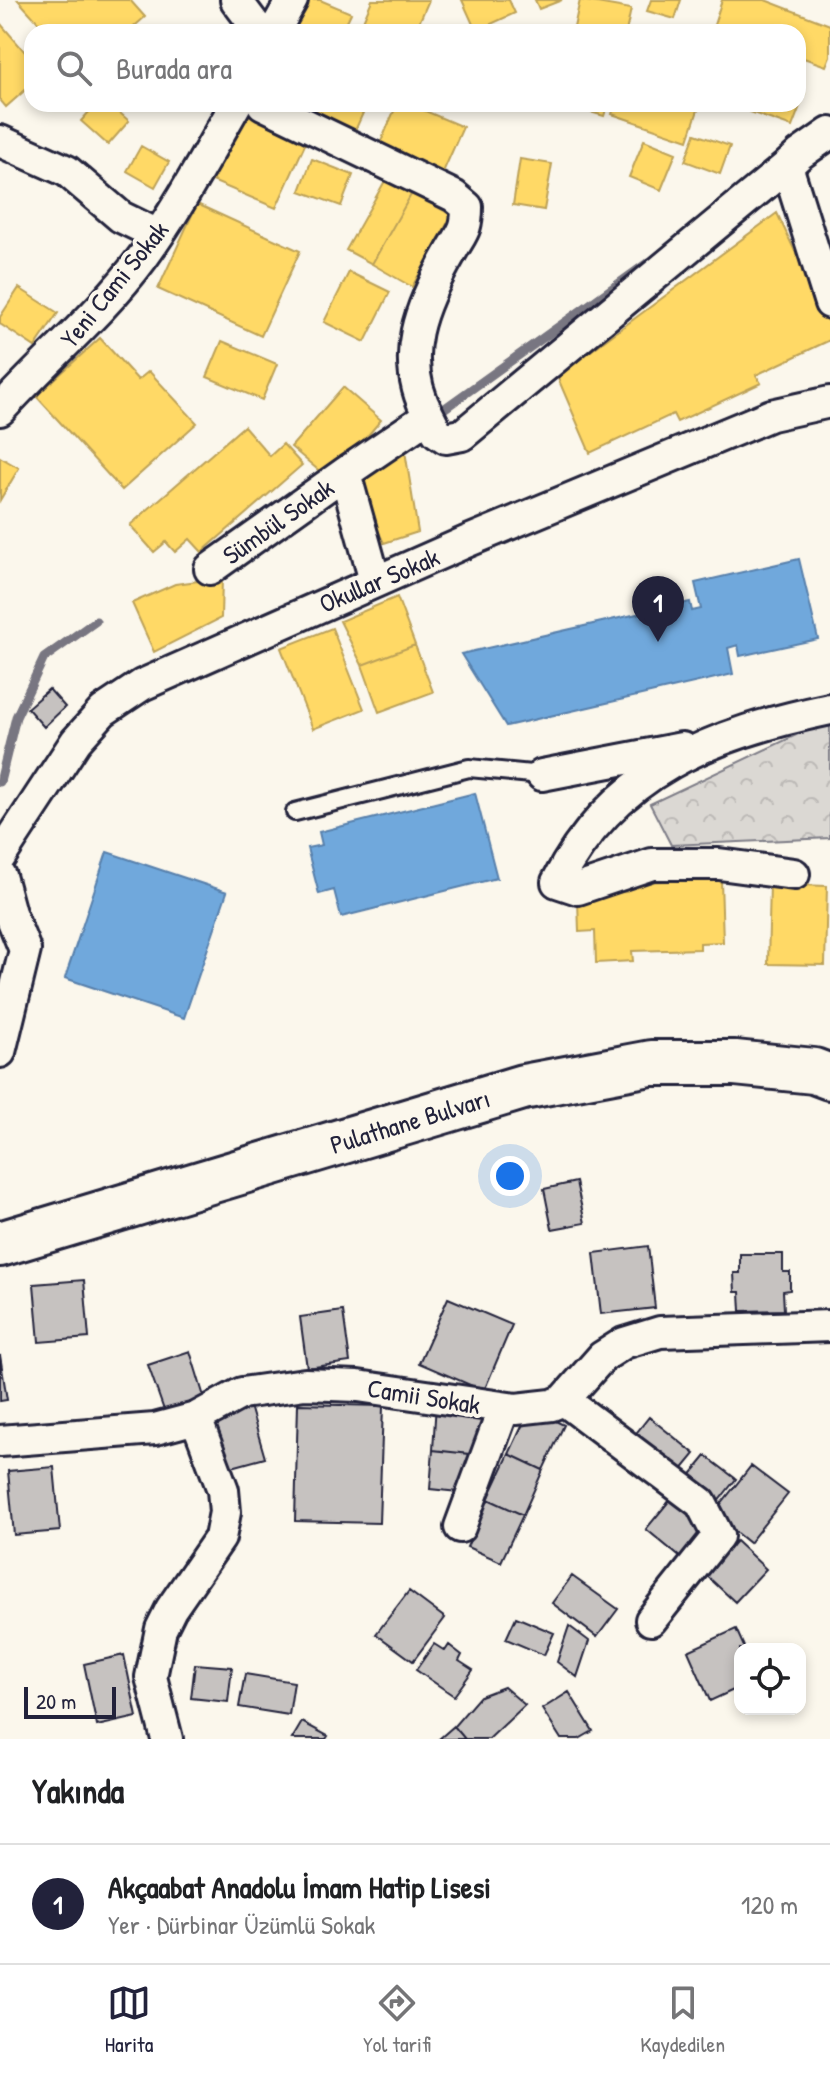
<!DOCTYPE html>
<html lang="tr">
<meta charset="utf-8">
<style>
:root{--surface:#fff;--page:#f6f6f6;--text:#202124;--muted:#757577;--line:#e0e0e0;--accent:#22223b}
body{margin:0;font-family:"Patrick Hand",sans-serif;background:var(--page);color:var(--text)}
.controls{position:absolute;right:24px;bottom:24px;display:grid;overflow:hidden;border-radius:16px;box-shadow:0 4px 12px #0003}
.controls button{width:72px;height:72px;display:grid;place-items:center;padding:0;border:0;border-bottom:2px solid var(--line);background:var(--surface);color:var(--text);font:40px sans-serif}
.scale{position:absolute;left:24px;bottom:20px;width:92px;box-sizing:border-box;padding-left:8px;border:4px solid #22223b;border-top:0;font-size:22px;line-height:28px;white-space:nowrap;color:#22223b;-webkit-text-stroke:6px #fbf7ec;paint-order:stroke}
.you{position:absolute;left:510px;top:1176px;width:28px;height:28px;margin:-20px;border:6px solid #fff;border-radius:50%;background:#1a73e8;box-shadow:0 0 0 12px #1a73e833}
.badge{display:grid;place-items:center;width:52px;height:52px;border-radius:50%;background:var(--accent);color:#fff;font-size:26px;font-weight:700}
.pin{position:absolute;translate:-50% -66px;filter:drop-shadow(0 2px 4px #0008)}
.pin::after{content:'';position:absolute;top:42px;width:28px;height:24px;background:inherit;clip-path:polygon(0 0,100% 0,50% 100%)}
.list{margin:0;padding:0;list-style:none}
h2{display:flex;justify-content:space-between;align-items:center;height:104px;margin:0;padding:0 32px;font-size:34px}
h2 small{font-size:26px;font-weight:400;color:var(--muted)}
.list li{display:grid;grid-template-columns:52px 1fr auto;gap:24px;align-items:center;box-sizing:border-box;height:120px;padding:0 32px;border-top:2px solid var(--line)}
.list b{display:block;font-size:30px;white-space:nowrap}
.list p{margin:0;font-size:26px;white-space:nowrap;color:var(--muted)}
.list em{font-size:26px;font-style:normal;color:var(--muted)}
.icon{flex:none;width:44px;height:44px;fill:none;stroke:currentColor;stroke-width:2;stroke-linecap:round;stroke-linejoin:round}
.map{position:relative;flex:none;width:830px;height:1739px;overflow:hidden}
.search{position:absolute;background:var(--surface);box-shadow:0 4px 12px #0003;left:24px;right:24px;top:24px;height:88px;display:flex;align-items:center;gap:20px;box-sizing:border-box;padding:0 28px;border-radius:24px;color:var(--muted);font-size:30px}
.sheet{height:224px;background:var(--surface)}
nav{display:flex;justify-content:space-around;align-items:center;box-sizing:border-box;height:112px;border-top:2px solid var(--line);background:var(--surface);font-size:22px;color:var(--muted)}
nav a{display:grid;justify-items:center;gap:4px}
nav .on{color:var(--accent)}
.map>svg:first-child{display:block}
</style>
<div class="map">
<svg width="830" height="1739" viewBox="0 0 830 1739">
<defs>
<pattern id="forest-crowns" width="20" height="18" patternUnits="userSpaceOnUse" patternTransform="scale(2)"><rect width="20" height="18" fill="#dbd8d3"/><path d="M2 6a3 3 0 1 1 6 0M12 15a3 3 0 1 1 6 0" fill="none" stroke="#bcb9b6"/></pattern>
</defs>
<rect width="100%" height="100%" fill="#fbf7ec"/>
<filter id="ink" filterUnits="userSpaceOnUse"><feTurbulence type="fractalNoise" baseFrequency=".0125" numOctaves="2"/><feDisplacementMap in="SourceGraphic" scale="16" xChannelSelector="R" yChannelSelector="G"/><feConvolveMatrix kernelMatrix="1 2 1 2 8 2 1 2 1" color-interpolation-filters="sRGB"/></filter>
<g filter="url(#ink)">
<path fill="url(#forest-crowns)" stroke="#7e7d87" stroke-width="2" d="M830 719V838L671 845 650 804Z"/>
<path fill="#ffd966" stroke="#bda259" stroke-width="2" d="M18 0H130L145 17 128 32H47Z
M302 0H320L351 13 342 32H288Z
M372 0H429L415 32H388L363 21Z
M462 0H509L515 13 476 31Z
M535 0H562L539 9Z
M580 0 631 9 626 32H573Z
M651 0H681L675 19 647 11Z
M722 0H765L830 25V56L826 66 798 56V32H726L713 28Z
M363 21 388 32H358Z
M0 23 32 60V84L6 107 0 100Z
M798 90 805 93 792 127 750 112 753 104H798Z
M96 104H110L129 121 108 145 81 121Z
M310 104H367L354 133 307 112Z
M397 104H409L463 127 440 179 377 151Z
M563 104H608L604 116Z
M615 104H700L688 140 612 114Z
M241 111 307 140 276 208 210 180Z
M695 134 730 146 720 174 685 161Z
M644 140 676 153 661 190 629 177Z
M141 146 169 162 155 187 127 171Z
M312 159 353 175 341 206 300 191Z
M520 159 552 164 544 210 513 205Z
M386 179 412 193 372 264 346 250Z
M412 193 452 215 412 287 372 264Z
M197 204 300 251 261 336 158 289Z
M777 213 830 326V340L756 375 761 383 677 422 673 414 590 453 557 376Z
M349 272 390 292 365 342 324 322Z
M19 288 58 313 35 347 0 324V317Z
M100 338 138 380 149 371 197 423 122 490 36 396Z
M222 341 277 364 262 400 207 377Z
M343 387 381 420 330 480 291 447Z
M244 426 270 456 283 444 302 465 202 552 190 539 175 552 166 542 154 552 130 525Z
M405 451 418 532 384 543 356 484Z
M0 457 19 468 0 500Z
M222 578 221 618 154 652 132 603 175 584Z
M397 597 415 645 362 665 340 621Z
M332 628 364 709 313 729 281 648Z
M415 645 433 692 379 712 362 665Z
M711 872V880H721L723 942 700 943V949L632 951 633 961 596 963 595 931 579 932 578 900H594V893L626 892 625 882 670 881V874Z
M770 884 827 886 825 965 768 964Z"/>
<path fill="#6fa8dc" stroke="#5880ac" stroke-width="2" d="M799 559 818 639 740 656 738 645 728 648 733 674 506 726 461 654 690 602 692 611 701 609 695 583Z
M475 793 497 878 341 917 334 890 319 894 307 848 322 845 319 832Z
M107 852 227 892 184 1018 65 978Z"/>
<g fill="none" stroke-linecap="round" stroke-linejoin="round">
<path stroke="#787681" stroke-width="9" d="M434 416 646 264
M0 782 16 717 44 658 96 621"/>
</g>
<path fill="#c6c2c0" stroke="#22223b" stroke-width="2" d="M49 689 65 707 44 727 27 708Z
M576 1182 585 1223 552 1229 544 1189Z
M648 1246 655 1308 601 1314 594 1253Z
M740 1254H783V1272H790V1290L783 1291 784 1310 741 1311 740 1292H735L734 1273H740Z
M84 1280 89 1338 39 1342 34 1284Z
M448 1298 512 1325 484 1391 419 1363Z
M343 1311 350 1362 307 1368 300 1317Z
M190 1351 205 1400 165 1413 148 1365Z
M0 1355 7 1400 0 1401Z
M436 1403 496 1408 479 1455 433 1450Z
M298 1404 383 1406 379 1523 295 1521Z
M250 1406 265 1458 221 1470 206 1418Z
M530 1409 564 1425 543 1470 509 1454Z
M649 1417 695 1454 676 1477 630 1441Z
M433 1450 479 1455 468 1493 430 1489Z
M509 1454 543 1470 523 1515 488 1499Z
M706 1456 736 1479 713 1508 683 1484Z
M751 1466 788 1494 749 1543 713 1514Z
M54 1467 60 1531 14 1535 8 1471Z
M675 1494 710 1523 681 1558 646 1529Z
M488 1499 523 1515 501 1562 467 1547Z
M736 1541 766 1569 735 1602 705 1574Z
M572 1576 618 1609 597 1637 552 1603Z
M409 1591 445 1618 413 1661 376 1634Z
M516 1617 554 1633 544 1655 506 1639Z
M569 1626 589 1641 577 1677 557 1662Z
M736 1629 745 1649H740V1687L710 1701 688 1651Z
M434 1644 445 1651 449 1645 462 1655 459 1661 473 1670 454 1696 416 1670Z
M124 1655 137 1717 97 1726 84 1664Z
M195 1664 232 1667 228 1702 191 1698Z
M245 1674 294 1682 289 1715 239 1707Z
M504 1687 525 1705 489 1739H465L454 1726 480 1696Z
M569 1692 593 1731 579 1739H561L542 1709Z
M302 1722 328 1736 326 1739H292Z
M454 1726 465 1739H439Z"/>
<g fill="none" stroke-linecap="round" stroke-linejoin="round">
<g stroke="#22223b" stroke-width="22">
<path id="lane" d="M295 812 469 768 542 775"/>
</g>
<g stroke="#22223b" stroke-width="36">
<path id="street" d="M236 0 260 32
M274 32 292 0
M263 104 454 196 467 207C467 231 462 232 451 252 421 304 397 358 429 416L345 473 375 581
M830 133 800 154 787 166 830 303
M0 141 67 171 121 217 158 235
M0 410C47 358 101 314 143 257 178 209 206 156 236 104
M429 416 437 432 446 438 462 435 787 166
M210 569 345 473
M542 775 682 748
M0 857 76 741 103 711 142 685 466 542 771 415 830 402
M794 874 719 864H652L578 889 557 882C614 771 714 733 830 709
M0 876 10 913 25 950 0 1052
M564 1400 701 1503 718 1536 651 1620
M0 1441 155 1429 196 1418 242 1393 305 1384 358 1386 516 1409 552 1405 564 1400 602 1357 624 1343 660 1332 830 1326
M460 1527 504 1408
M167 1739 151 1677 161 1629 171 1609 220 1538 225 1512 223 1490 196 1418"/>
</g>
<g stroke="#22223b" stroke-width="50">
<path id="secondary" d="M0 1244 523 1087 651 1063H735L814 1071 830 1077"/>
</g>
<use href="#lane" stroke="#fbf7ec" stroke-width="16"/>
<use href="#street" stroke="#fbf7ec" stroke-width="30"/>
<use href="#secondary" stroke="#fbf7ec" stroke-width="44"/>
</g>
</g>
<g text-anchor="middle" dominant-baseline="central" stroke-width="8" stroke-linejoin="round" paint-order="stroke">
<g font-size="26" fill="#22223b" stroke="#fbf7ec">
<text transform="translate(114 284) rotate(-51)">Yeni Cami Sokak</text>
<text transform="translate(278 521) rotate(-35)">Sümbül Sokak</text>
<text transform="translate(379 580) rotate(-23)">Okullar Sokak</text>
<text transform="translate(410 1121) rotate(-17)">Pulathane Bulvarı</text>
<text transform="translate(424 1396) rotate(9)">Camii Sokak</text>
</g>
</g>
</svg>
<div class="controls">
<button><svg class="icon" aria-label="locate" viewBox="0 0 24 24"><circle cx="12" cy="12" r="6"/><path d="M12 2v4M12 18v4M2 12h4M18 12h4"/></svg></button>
</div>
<div class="scale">20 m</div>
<div class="you"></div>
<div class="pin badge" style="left:658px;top:642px">1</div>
<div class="search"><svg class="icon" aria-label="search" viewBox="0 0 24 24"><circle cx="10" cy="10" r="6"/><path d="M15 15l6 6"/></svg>Burada ara</div>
</div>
<section class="sheet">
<h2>Yakında<small></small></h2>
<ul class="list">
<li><span class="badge">1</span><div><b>Akçaabat Anadolu İmam Hatip Lisesi</b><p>Yer · Dürbinar Üzümlü Sokak</p></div><em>120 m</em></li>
</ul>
</section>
<nav>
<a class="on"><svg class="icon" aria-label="map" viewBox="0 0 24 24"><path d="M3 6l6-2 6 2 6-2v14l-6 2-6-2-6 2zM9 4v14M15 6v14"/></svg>Harita</a>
<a><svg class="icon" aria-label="directions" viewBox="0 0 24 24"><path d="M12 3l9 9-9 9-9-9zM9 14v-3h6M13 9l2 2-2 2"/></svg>Yol tarifi</a>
<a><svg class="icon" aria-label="saved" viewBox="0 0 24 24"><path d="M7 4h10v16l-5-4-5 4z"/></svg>Kaydedilen</a>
</nav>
